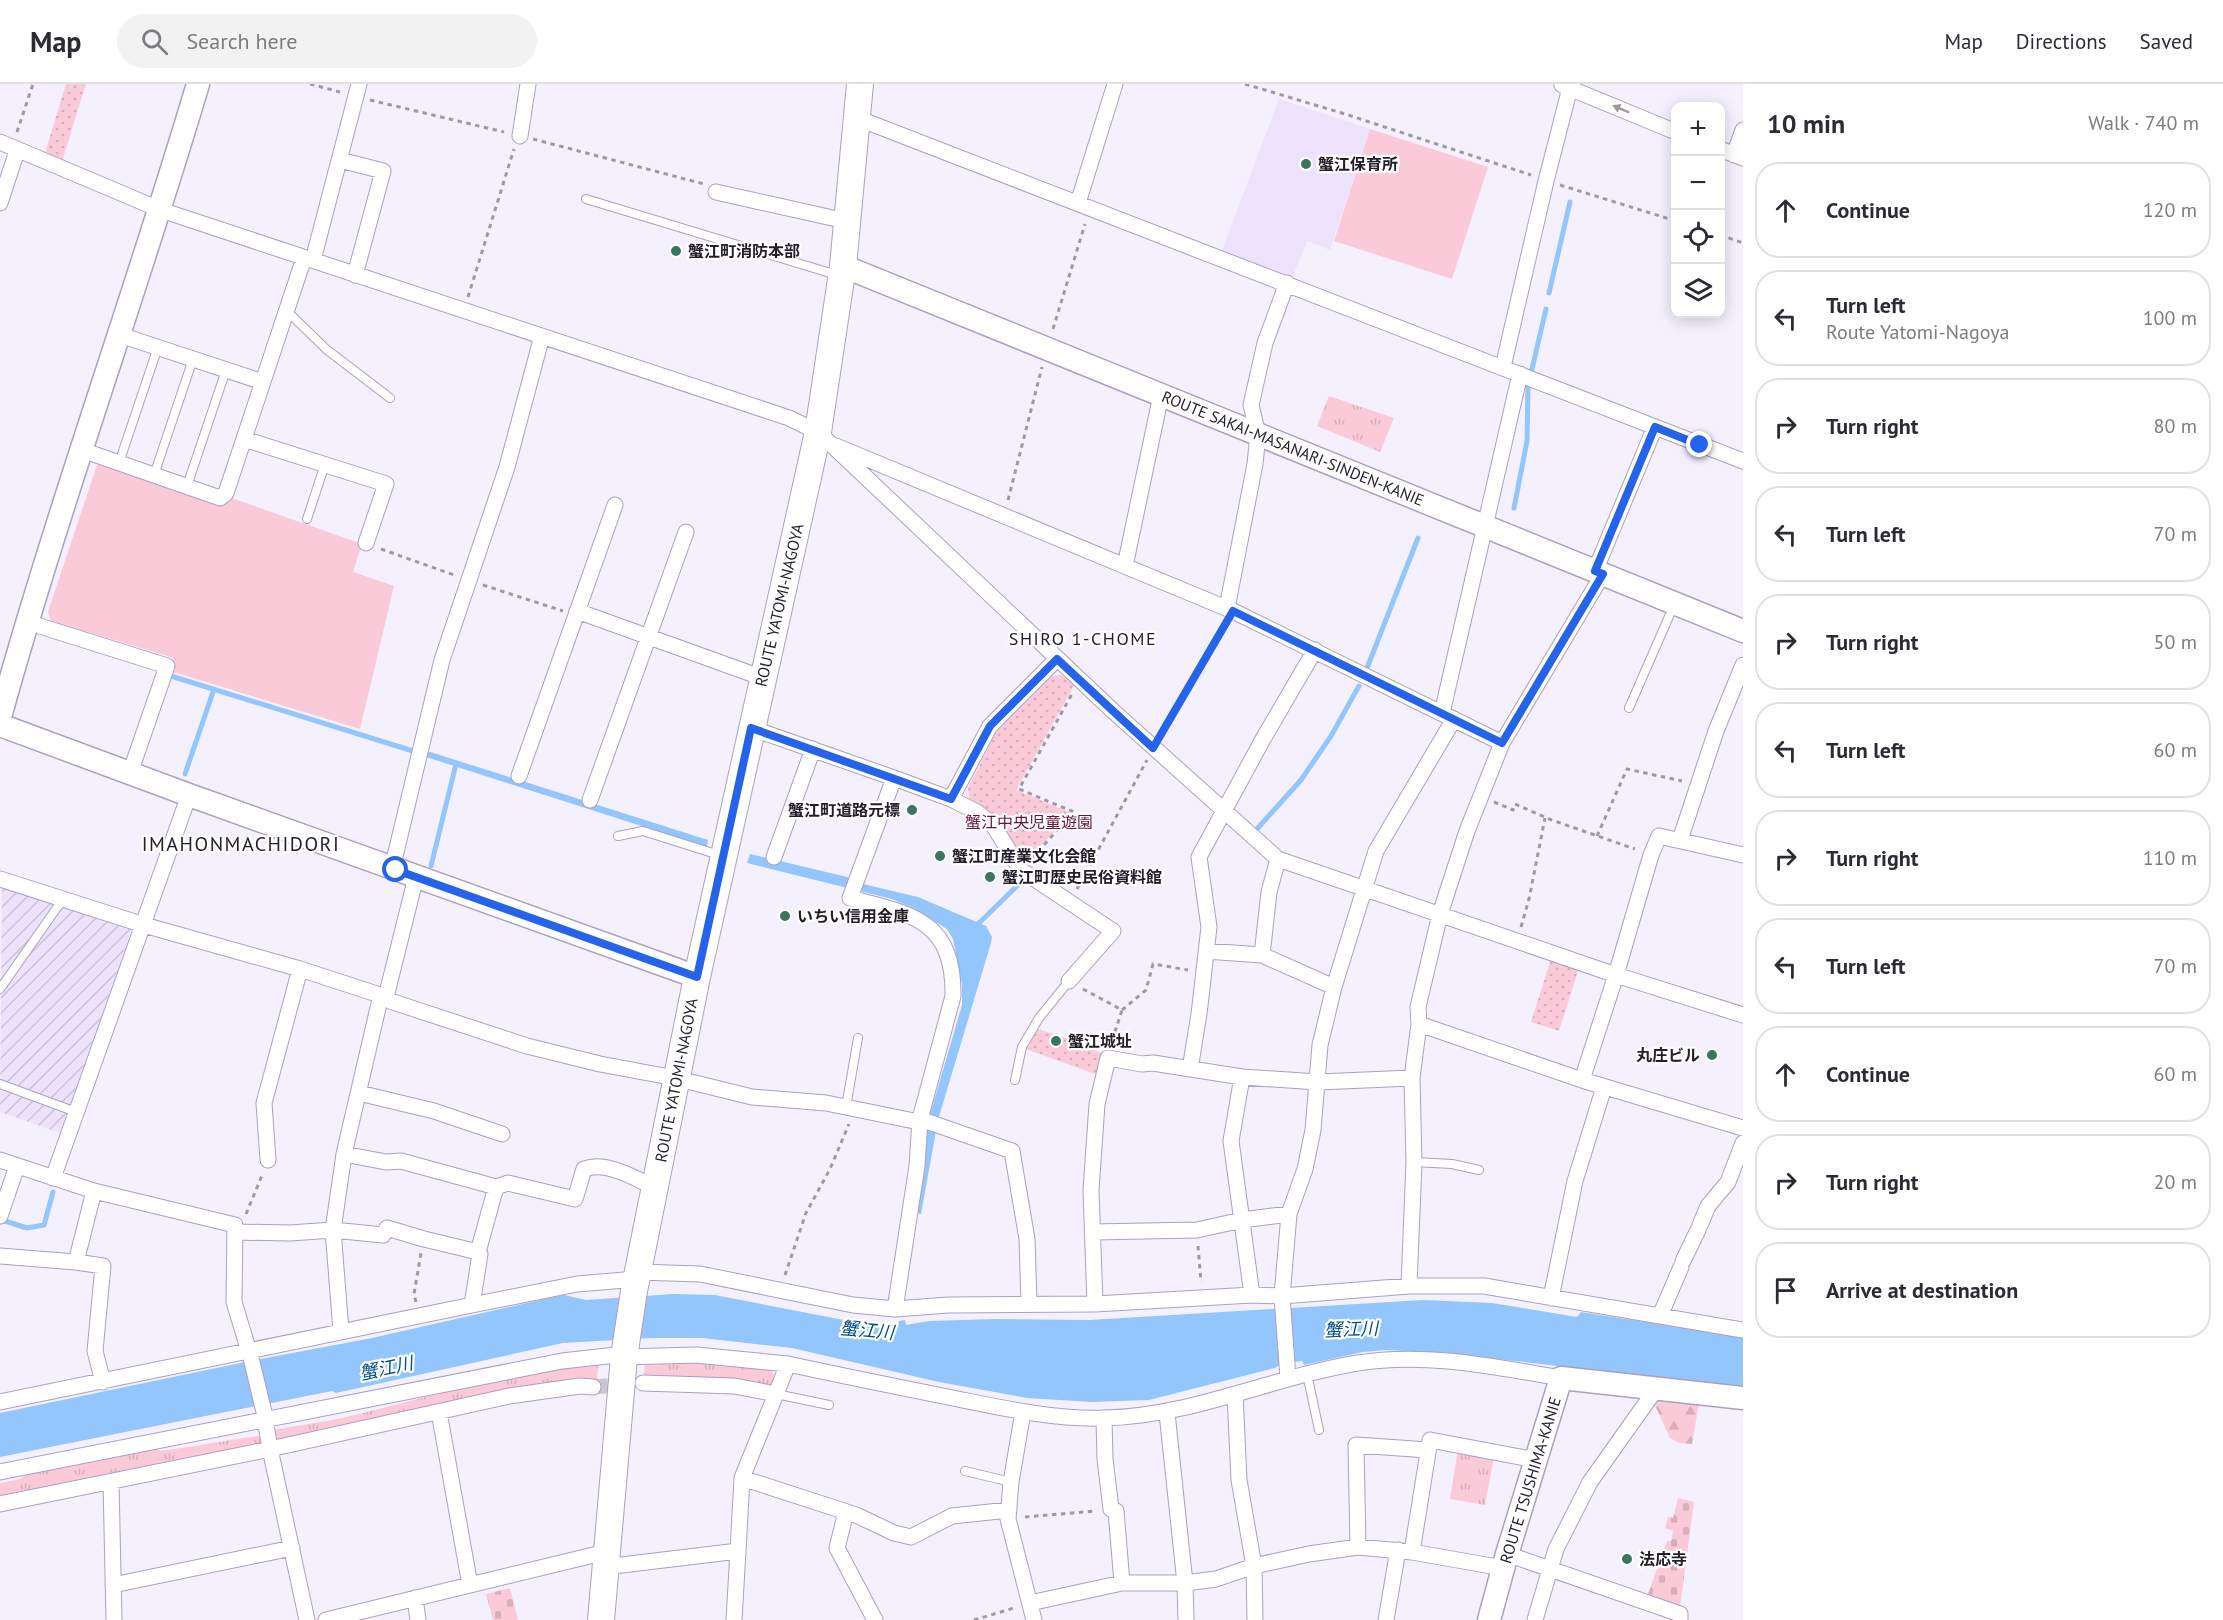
<!DOCTYPE html>
<meta charset="utf-8">
<style>
:root{--surface:#fff;--page:#f2f2f3;--text:#2b2b33;--muted:#7c7c81;--line:#e1e1e2}
body{margin:0;font-family:"PT Sans","Noto Sans JP",sans-serif;background:var(--page);color:var(--text)}
.controls{position:absolute;right:18px;top:18px;display:grid;overflow:hidden;border-radius:12px;box-shadow:0 3px 15px #0003}
.controls button{width:54px;height:54px;display:grid;place-items:center;padding:0;border:0;border-bottom:2px solid var(--line);background:var(--surface);color:var(--text);font:30px sans-serif}
.stop{position:absolute;width:18px;height:18px;margin:-14px;border:4px solid #2563eb;border-radius:50%;background:#fff}
.stop.end{background:#2563eb;border-color:#fff;box-shadow:0 2px 6px #0008}
.list{margin:0;padding:0;list-style:none}
h2{display:flex;justify-content:space-between;align-items:center;height:78px;margin:0;padding:0 24px;font-size:26px}
h2 small{font-size:20px;font-weight:400;color:var(--muted)}
.list li{display:grid;grid-template-columns:39px 1fr auto;gap:18px;align-items:center;box-sizing:border-box;height:96px;margin:0 12px 12px;padding:0 12px;border:2px solid var(--line);border-radius:24px}
.list b{display:block;font-size:22px;white-space:nowrap}
.list p{margin:0;font-size:20px;white-space:nowrap;color:var(--muted)}
.list em{font-size:20px;font-style:normal;color:var(--muted)}
.icon{flex:none;width:33px;height:33px;fill:none;stroke:currentColor;stroke-width:2;stroke-linecap:round;stroke-linejoin:round}
.map{position:relative;flex:none;width:1743px;height:1536px;overflow:hidden}
header{display:flex;align-items:center;gap:36px;box-sizing:border-box;height:84px;padding:0 30px;background:var(--surface);border-bottom:2px solid var(--line)}
header strong{font-size:28px}
nav{display:flex;gap:33px;margin-inline-start:auto;font-size:21px}
.search{width:420px;height:54px;background:var(--page);display:flex;align-items:center;gap:15px;box-sizing:border-box;padding:0 21px;border-radius:33px;color:var(--muted);font-size:22px}
main{display:flex}
aside{flex:1;background:var(--surface)}
.map>svg:first-child{display:block}
</style>
<header>
<strong>Map</strong>
<div class="search"><svg class="icon" aria-label="search" viewBox="0 0 24 24"><circle cx="10" cy="10" r="6"/><path d="M15 15l6 6"/></svg>Search here</div>
<nav><a>Map</a><a>Directions</a><a>Saved</a></nav>
</header>
<main>
<div class="map">
<svg width="1743" height="1536" viewBox="0 0 1743 1536">
<defs>
<pattern id="industrial-furrows" width="10" height="10" patternUnits="userSpaceOnUse" patternTransform="scale(1.5)"><rect width="10" height="10" fill="#ede2fc"/><path d="M-1 1l2-2M0 10L10 0M9 11l2-2" fill="none" stroke="#cbc1d8"/></pattern>
<pattern id="grass-tufts" width="24" height="20" patternUnits="userSpaceOnUse" patternTransform="scale(1.5)"><rect width="24" height="20" fill="#facad8"/><path d="M3 7l-1-3M5 7V3M7 7l1-3M15 17l-1-3M17 17v-4M19 17l1-3" fill="none" stroke="#d6adba"/></pattern>
<pattern id="forest-firs" width="22" height="20" patternUnits="userSpaceOnUse" patternTransform="scale(1.5)"><rect width="22" height="20" fill="#facad8"/><path d="M5 1l3.5 6h-7zM16 11l3.5 6h-7z" fill="#d6adba"/></pattern>
<pattern id="cemetery-stones" width="16" height="16" patternUnits="userSpaceOnUse" patternTransform="scale(1.5)"><rect width="16" height="16" fill="#facad8"/><path d="M2 7V4a2 2 0 0 1 4 0v3zM10 15v-3a2 2 0 0 1 4 0v3z" fill="#d6adba"/></pattern>
<pattern id="park-dots" width="8" height="8" patternUnits="userSpaceOnUse" patternTransform="scale(1.5)"><rect width="8" height="8" fill="#facad8"/><path d="M2 2h.1M6 6h.1" fill="none" stroke="#d6adba" stroke-width="1.8" stroke-linecap="round"/></pattern>
</defs>
<rect width="100%" height="100%" fill="#f5f0fe"/>
<path fill="#ede2fc" d="M1279 15 1370 45 1330 166 1307 157 1291 197 1221 169Z"/>
<path fill="url(#industrial-furrows)" d="M2 804 132 845 60 1049 0 1028Z"/>
<path fill="url(#grass-tufts)" d="M1329 312 1394 334 1380 368 1317 342Z
M697 1278 771 1286 774 1291 771 1303 643 1295 645 1281Z
M598 1281 597 1299 277 1357 274 1346C299 1341 325 1338 351 1332 432 1312 515 1286 598 1281Z
M264 1351 265 1359 0 1415V1399L20 1395 30 1387 153 1364 161 1367Z
M1458 1365 1494 1373 1485 1421 1450 1415Z"/>
<path fill="url(#forest-firs)" d="M1655 1314 1699 1319 1692 1360 1679 1359 1670 1354 1654 1319Z"/>
<path fill="url(#cemetery-stones)" d="M1678 1414 1694 1418 1680 1523 1647 1513 1667 1457H1671L1673 1447 1665 1444 1668 1433 1673 1434Z
M510 1504 518 1536H493L486 1510Z"/>
<path fill="url(#park-dots)" d="M66 0H86L62 77 45 69Z
M1068 591 1076 598 1016 706 1071 729 1026 778 1001 738 969 714 968 704 997 647 1052 592Z
M1551 875 1579 884 1559 947 1531 938Z
M1035 944 1072 956 1103 970 1098 991 1023 964Z"/>
<path fill="#facad8" d="M1370 45 1488 83 1452 195 1334 157Z
M105 377 223 421 226 412 362 460 353 488 394 502 360 645 170 587 174 574 51 537 48 528 97 381Z"/>
<path fill="#92c6fc" d="M424 666 708 756 707 763 423 672Z
M750 770 847 793 867 801 918 813 986 842 992 853 991 859 938 1036 921 1130 914 1128 929 1034 962 921V900L953 855 947 845 915 825 892 815 747 779Z
M673 1210 715 1211 854 1238 898 1241 899 1237 905 1236 906 1241 929 1237 997 1235 1089 1236 1423 1216 1492 1219 1577 1233 1581 1228 1743 1253V1304L1447 1269 1386 1266 1363 1268 1304 1281 1302 1277 1281 1280 1275 1284 1149 1316 1092 1318 1027 1314 939 1298 792 1264 702 1254H652L563 1259 336 1309 332 1307 0 1373V1329L250 1277 372 1254 549 1214 564 1211 586 1216Z"/>
<g fill="none" stroke-linecap="round" stroke-linejoin="round">
<path stroke="#92c6fc" stroke-width="5" d="M1549 209 1570 118
M1532 285 1546 225
M1514 424 1527 357 1528 302
M1367 584 1418 454
M171 592 413 667
M185 690 214 605
M1257 745 1301 696 1331 652 1359 602
M431 782 456 680
M976 842 1018 801
M5 1137 27 1144 44 1141 53 1108"/>
<path stroke="#cbc6d4" stroke-width="15" stroke-dasharray="15 8" stroke-linecap="butt" d="M593 1303 643 1299"/>
<g stroke="#ad9fc1" stroke-width="10">
<path id="lane" d="M586 115 837 191
M287 227 326 265 390 314
M119 379 158 263
M154 391 193 275
M187 402 226 286
M307 435 325 380
M1629 624 1674 521
M618 752 643 747 719 771
M0 905 63 815
M1015 996 1022 963 1039 934 1069 897
M0 1000 76 1028
M846 1023 858 954
M1414 1078 1452 1080 1479 1086
M1307 1290 1319 1346
M776 1310 829 1321
M965 1387 1011 1398"/>
</g>
<g stroke="#ad9fc1" stroke-width="17">
<path id="street" d="M1562 1 1676 48
M857 34 1743 377
M520 52 528 0
M0 58 161 126 789 334 818 348 1113 627 1278 775 1616 891 1743 931
M1720 65 1743 74
M1734 71 1743 46
M340 76 383 87 355 191
M716 108 846 137
M0 119 17 67
M1078 119 1115 0
M313 176 359 0
M120 251 263 298
M1503 283 1546 97 1571 0
M244 355 386 400 366 459
M836 362 1233 527 1502 659
M82 366 220 414 226 409 304 174
M1125 482 1161 311
M1595 487 1655 343
M1227 524 1255 380 1258 350 1251 321 1265 259 1287 199
M577 527 763 594
M27 538 167 582 130 689
M1442 629 1520 290
M751 644 894 694 951 715 977 728 993 741 1021 786 1113 847 1069 897
M519 692 615 421
M894 694 850 814C912 830 954 836 953 912L920 1035 917 1082 895 1225
M951 715 990 642 1057 575
M590 716 686 448
M1680 756 1716 647 1743 581
M774 773 813 665
M392 785 442 576 507 383 542 252
M0 795 144 841 300 885 386 913 390 917 527 962 600 980 675 994 752 1013 826 1019 919 1038
M1206 867 1262 871 1334 903
M1262 871 1269 808 1278 775
M386 913 416 793
M1419 940 1582 996 1743 1044
M1190 985 1199 930 1209 843 1199 773 1263 655 1315 566
M1242 993 1231 1057 1252 1211
M1582 996 1616 891 1651 771 1659 752 1743 771
M359 1009 434 1027 502 1050
M920 1035 1012 1067 1027 1155 1029 1219
M344 1070 386 1078 401 1077 496 1103 508 1099 575 1115 584 1085C607 1077 632 1093 654 1103
M0 1076 94 1107 235 1141 234 1218 251 1274 264 1328 270 1365 307 1536
M268 1076 264 1019 300 885
M53 1094 189 711
M0 1132 17 1082
M1700 1141 1708 1122 1728 1098 1743 1059
M235 1148 290 1149 333 1146 344 1070 381 911
M1093 1148 1197 1146 1242 1136 1289 1130
M0 1172 76 1178 94 1107
M1683 1177 1698 1146
M76 1178 103 1182 95 1267 103 1298
M638 1188 700 1190 853 1221 895 1225 948 1221 1095 1220 1252 1211 1282 1212 1409 1202H1484L1743 1246
M1409 1202 1414 1078 1412 994 1419 940 1418 923 1440 830 1467 747 1502 659 1603 490
M1551 1214 1575 1097 1604 1003
M1095 1220 1091 1106 1097 1020 1108 974 1142 980 1153 979 1242 993 1318 998 1412 994
M472 1221 480 1170 478 1168 496 1103
M1660 1232 1681 1183
M341 1247 333 1146 383 1151 387 1144 424 1155 478 1168
M624 1273 696 1271 788 1280C843 1292 898 1303 953 1314 1002 1324 1055 1336 1105 1334 1193 1332 1272 1293 1358 1279 1425 1268 1495 1283 1561 1294
M1288 1294 1282 1212 1289 1130 1305 1085 1313 1046 1320 961 1334 903 1376 767 1454 635
M643 1299 734 1302 776 1310
M1235 1310 1239 1396 1254 1482 1255 1536
M0 1318 472 1221 577 1200 637 1195
M439 1328 470 1501
M1023 1328 1011 1398 1008 1435 1034 1536
M1167 1329 1185 1499 1186 1536
M1104 1334 1105 1375 1111 1425 1116 1427 1122 1499
M0 1388 562 1277 625 1270
M742 1394 788 1280
M111 1398 114 1536
M0 1420 270 1365 509 1312 580 1302 593 1303
M846 1428 837 1464 875 1536
M1358 1463 1356 1361 1428 1366
M1412 1468 1430 1356 1536 1376
M1507 1470 1680 1530V1536
M605 1483 738 1467 742 1394 856 1431 894 1449 911 1453 952 1432 1009 1426
M113 1501 292 1464
M415 1514 418 1536
M1030 1519 1122 1499H1185L1216 1495 1254 1482 1309 1470 1358 1463 1412 1468 1503 1484
M326 1536 606 1468
M734 1536 738 1467
M1386 1536 1398 1466
M1535 1536 1556 1465 1590 1398 1656 1305"/>
</g>
<g stroke="#ad9fc1" stroke-width="25">
<path id="secondary" d="M843 182 1743 547
M0 633C59 420 135 212 198 0
M0 641 189 711 697 893
M1489 1536 1507 1470 1561 1294 1743 1314"/>
</g>
<g stroke="#ad9fc1" stroke-width="28">
<path id="primary" d="M601 1536 624 1273 634 1207 697 893 818 348 843 182 860 0"/>
</g>
<path stroke="#9f99a7" stroke-width="3" stroke-dasharray="4.5 4.5" stroke-linecap="butt" d="M310 0 340 8
M1245 0 1345 30 1531 91
M370 16 504 48
M17 48 33 0
M533 55 704 100
M1560 101 1676 137
M1720 151 1743 159
M468 213 514 65
M1053 245 1085 140
M1008 416 1042 283
M381 465 454 491
M483 501 563 527
M1162 650 1225 541
M1494 718 1513 726 1515 720 1549 735 1635 765
M1597 752 1627 685 1682 697
M1032 774 1074 728 1019 705 1072 610
M1077 805 1147 676
M1521 843 1529 815 1545 734
M1083 905 1122 926 1111 960
M1122 926 1146 906 1153 880 1188 886
M246 1130 263 1089
M1198 1162 1201 1198
M785 1191 806 1129 830 1085 849 1040
M416 1218 414 1210 421 1169
M1025 1433 1096 1427
M974 1536 1014 1524"/>
<use href="#lane" stroke="#fff" stroke-width="8"/>
<use href="#street" stroke="#fff" stroke-width="15"/>
<use href="#secondary" stroke="#fff" stroke-width="22"/>
<use href="#primary" stroke="#fff" stroke-width="26"/>
</g>
<defs><path id="oneway-solid" d="M-6-.8H1V-3.2L6.5 0L1 3.2V.8H-6Z" transform="scale(1.5)"/></defs>
<use fill="#9c999f" href="#oneway-solid" transform="translate(1621 25) rotate(-157)"/>
<g fill="none" stroke-linecap="round" stroke-linejoin="round">
<path stroke="#2563eb" stroke-width="8" d="M396 786 697 893 751 644 951 715 990 642 1057 575 1153 664 1233 527 1502 659 1603 490 1595 487 1655 343 1700 361"/>
</g>
<g fill="#39755f" stroke="#fff" stroke-width="2">
<circle cx="1306" cy="80" r="6"/>
<circle cx="676" cy="167" r="6"/>
<circle cx="912" cy="726" r="6"/>
<circle cx="940" cy="772" r="6"/>
<circle cx="990" cy="793" r="6"/>
<circle cx="785" cy="832" r="6"/>
<circle cx="1056" cy="957" r="6"/>
<circle cx="1712" cy="971" r="6"/>
<circle cx="1627" cy="1475" r="6"/>
</g>
<g text-anchor="middle" dominant-baseline="central" stroke-width="4.5" stroke-linejoin="round" paint-order="stroke">
<g font-size="16" font-weight="bold" fill="#231d2a" stroke="#fff" text-anchor="start">
<text x="1318" y="80">蟹江保育所</text>
<text x="688" y="167">蟹江町消防本部</text>
<text x="900" y="726" text-anchor="end">蟹江町道路元標</text>
<text x="952" y="772">蟹江町産業文化会館</text>
<text x="1002" y="793">蟹江町歴史民俗資料館</text>
<text x="797" y="832">いちい信用金庫</text>
<text x="1068" y="957">蟹江城址</text>
<text x="1700" y="971" text-anchor="end">丸庄ビル</text>
<text x="1639" y="1475">法応寺</text>
</g>
<g font-size="16" fill="#231d2a" stroke="#fff">
<text transform="translate(1293 364) rotate(22)">ROUTE SAKAI-MASANARI-SINDEN-KANIE</text>
<text transform="translate(779 521) rotate(-77)">ROUTE YATOMI-NAGOYA</text>
<text transform="translate(676 996) rotate(-79)">ROUTE YATOMI-NAGOYA</text>
<text transform="translate(1530 1396) rotate(-73)">ROUTE TSUSHIMA-KANIE</text>
</g>
<g font-size="16" fill="#67163a" stroke="#fff">
<text x="1029" y="738">蟹江中央児童遊園</text>
</g>
<g font-size="18" letter-spacing="1.5" fill="#231d2a" stroke="#fff">
<text x="1083" y="554">SHIRO 1-CHOME</text>
</g>
<g font-size="18" font-style="italic" fill="#004e89" stroke="#fff">
<text transform="translate(1351 1245) rotate(-2)">蟹江川</text>
<text transform="translate(867 1246) rotate(5)">蟹江川</text>
<text transform="translate(386 1284) rotate(-12)">蟹江川</text>
</g>
<g font-size="20" letter-spacing="1.5" fill="#231d2a" stroke="#fff">
<text x="241" y="760">IMAHONMACHIDORI</text>
</g>
</g>
</svg>
<div class="controls">
<button>+</button>
<button>−</button>
<button><svg class="icon" aria-label="locate" viewBox="0 0 24 24"><circle cx="12" cy="12" r="6"/><path d="M12 2v4M12 18v4M2 12h4M18 12h4"/></svg></button>
<button><svg class="icon" aria-label="layers" viewBox="0 0 24 24"><path d="M12 4l9 5-9 5-9-5zM3 14l9 5 9-5"/></svg></button>
</div>
<div class="stop" style="left:396px;top:786px"></div>
<div class="stop end" style="left:1700px;top:361px"></div>
</div>
<aside>
<h2>10 min<small>Walk · 740 m</small></h2>
<ul class="list">
<li><svg class="icon" aria-label="ahead" viewBox="0 0 24 24"><path d="M12 20V5M6 11l6-6 6 6"/></svg><div><b>Continue</b></div><em>120 m</em></li>
<li><svg class="icon" aria-label="left" viewBox="0 0 24 24"><path d="M17 20v-9H6M10 6l-5 5 5 5"/></svg><div><b>Turn left</b><p>Route Yatomi-Nagoya</p></div><em>100 m</em></li>
<li><svg class="icon" aria-label="right" viewBox="0 0 24 24"><path d="M7 20v-9h11M14 6l5 5-5 5"/></svg><div><b>Turn right</b></div><em>80 m</em></li>
<li><svg class="icon" aria-label="left" viewBox="0 0 24 24"><path d="M17 20v-9H6M10 6l-5 5 5 5"/></svg><div><b>Turn left</b></div><em>70 m</em></li>
<li><svg class="icon" aria-label="right" viewBox="0 0 24 24"><path d="M7 20v-9h11M14 6l5 5-5 5"/></svg><div><b>Turn right</b></div><em>50 m</em></li>
<li><svg class="icon" aria-label="left" viewBox="0 0 24 24"><path d="M17 20v-9H6M10 6l-5 5 5 5"/></svg><div><b>Turn left</b></div><em>60 m</em></li>
<li><svg class="icon" aria-label="right" viewBox="0 0 24 24"><path d="M7 20v-9h11M14 6l5 5-5 5"/></svg><div><b>Turn right</b></div><em>110 m</em></li>
<li><svg class="icon" aria-label="left" viewBox="0 0 24 24"><path d="M17 20v-9H6M10 6l-5 5 5 5"/></svg><div><b>Turn left</b></div><em>70 m</em></li>
<li><svg class="icon" aria-label="ahead" viewBox="0 0 24 24"><path d="M12 20V5M6 11l6-6 6 6"/></svg><div><b>Continue</b></div><em>60 m</em></li>
<li><svg class="icon" aria-label="right" viewBox="0 0 24 24"><path d="M7 20v-9h11M14 6l5 5-5 5"/></svg><div><b>Turn right</b></div><em>20 m</em></li>
<li><svg class="icon" aria-label="arrive" viewBox="0 0 24 24"><path d="M6 21V4h12l-3 4 3 4H6"/></svg><div><b>Arrive at destination</b></div></li>
</ul>
</aside>
</main>
